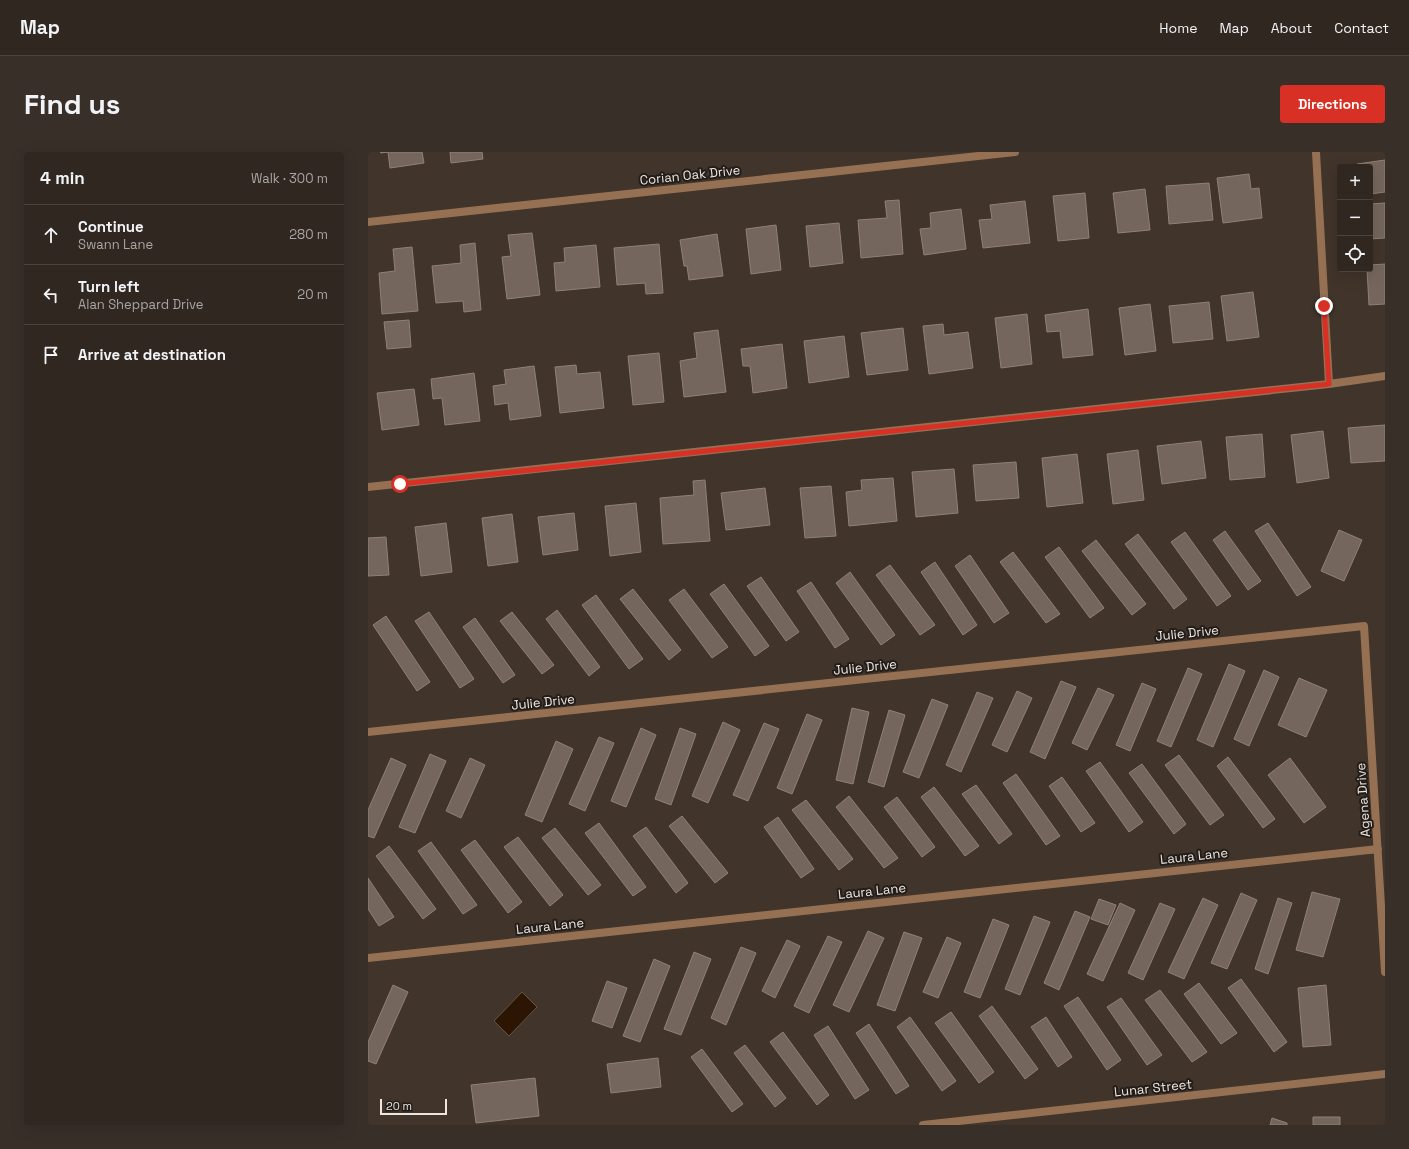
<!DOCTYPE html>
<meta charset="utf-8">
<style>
:root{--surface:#302720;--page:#382f29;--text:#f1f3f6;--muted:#a8a5a5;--line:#4b443e;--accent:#d93025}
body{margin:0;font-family:"Space Grotesk",sans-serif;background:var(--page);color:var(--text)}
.controls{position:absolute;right:12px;top:12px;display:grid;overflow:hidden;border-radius:4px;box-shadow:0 4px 16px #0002}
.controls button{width:36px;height:36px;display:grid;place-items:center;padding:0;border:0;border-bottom:1px solid var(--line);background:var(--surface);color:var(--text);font:20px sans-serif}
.scale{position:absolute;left:12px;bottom:10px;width:67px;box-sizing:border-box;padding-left:4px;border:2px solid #ede5df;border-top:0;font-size:11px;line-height:14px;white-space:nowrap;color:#ede5df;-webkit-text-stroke:3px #231d19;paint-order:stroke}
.stop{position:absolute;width:12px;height:12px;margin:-9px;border:3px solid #d93025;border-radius:50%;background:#fff}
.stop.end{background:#d93025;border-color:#fff;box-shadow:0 1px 4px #0008}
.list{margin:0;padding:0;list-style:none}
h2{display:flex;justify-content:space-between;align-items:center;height:52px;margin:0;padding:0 16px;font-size:17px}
h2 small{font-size:13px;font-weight:400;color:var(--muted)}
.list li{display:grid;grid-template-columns:26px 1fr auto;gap:12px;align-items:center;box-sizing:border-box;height:60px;padding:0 16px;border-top:1px solid var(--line)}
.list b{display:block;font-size:15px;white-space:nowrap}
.list p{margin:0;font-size:13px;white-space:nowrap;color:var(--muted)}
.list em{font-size:13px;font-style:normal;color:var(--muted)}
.icon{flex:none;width:22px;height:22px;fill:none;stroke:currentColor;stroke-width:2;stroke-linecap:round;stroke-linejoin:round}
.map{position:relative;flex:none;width:1017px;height:973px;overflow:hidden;border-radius:4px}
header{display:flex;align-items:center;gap:24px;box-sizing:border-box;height:56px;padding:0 20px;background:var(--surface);border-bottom:1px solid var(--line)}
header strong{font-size:19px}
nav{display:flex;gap:22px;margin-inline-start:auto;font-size:14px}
.intro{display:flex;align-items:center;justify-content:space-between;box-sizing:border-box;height:96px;padding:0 24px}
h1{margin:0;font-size:28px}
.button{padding:10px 18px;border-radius:4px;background:var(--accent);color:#fff;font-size:14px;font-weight:700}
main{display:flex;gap:24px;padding:0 24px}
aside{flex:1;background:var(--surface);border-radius:4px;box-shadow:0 4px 16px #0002}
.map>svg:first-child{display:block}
</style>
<header>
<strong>Map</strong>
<nav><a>Home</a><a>Map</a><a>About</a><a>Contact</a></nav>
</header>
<div class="intro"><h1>Find us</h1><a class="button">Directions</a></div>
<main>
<aside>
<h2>4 min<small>Walk · 300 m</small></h2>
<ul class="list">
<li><svg class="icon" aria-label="ahead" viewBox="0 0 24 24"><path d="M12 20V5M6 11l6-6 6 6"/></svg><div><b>Continue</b><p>Swann Lane</p></div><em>280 m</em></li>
<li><svg class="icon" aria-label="left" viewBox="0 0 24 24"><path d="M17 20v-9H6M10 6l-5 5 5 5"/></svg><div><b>Turn left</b><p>Alan Sheppard Drive</p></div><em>20 m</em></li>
<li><svg class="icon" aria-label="arrive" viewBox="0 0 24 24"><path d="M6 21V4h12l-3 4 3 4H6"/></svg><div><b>Arrive at destination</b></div></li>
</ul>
</aside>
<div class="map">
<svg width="1017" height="973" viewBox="0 0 1017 973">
<rect width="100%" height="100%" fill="#40342b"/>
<path fill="#2c1603" stroke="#665445" d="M154 840 169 855 141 884 126 869Z"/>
<path fill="#74665c" stroke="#8f8176" d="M12 0H54L56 11 22 16 20 0 13 1Z
M82 0H114L115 7 83 11Z
M1017 8V40L1002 42V15H989V12Z
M881 22 883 37 891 36 894 66 855 71 849 26Z
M841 31 845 68 801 72 798 34Z
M777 37 782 78 750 81 745 41Z
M717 41 721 86 690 89 685 44Z
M531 48 535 102 493 106 490 68 519 66 517 49Z
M657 49 662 91 615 96 611 68 624 67 622 53Z
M1017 51V86L1002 87V52Z
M593 57 598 97 556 103 552 77 563 76 562 61Z
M471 71 475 111 442 115 438 74Z
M408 73 413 118 383 122 378 77Z
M164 81 172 143 139 147 134 105 143 104 140 83Z
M349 82 355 124 321 128 319 114H316L312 88Z
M107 91 113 158 96 160 95 149 68 151 64 114 93 111 92 93Z
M291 92 295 141 278 142 277 131 249 133 246 96Z
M228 93 232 135 188 139 186 111 197 110 196 96Z
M44 95 50 159 14 162 11 121 27 119 25 97Z
M1017 112V152L1001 153 999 117H1002V113Z
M885 140 891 185 859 189 853 144Z
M841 150 845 187 805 191 801 154Z
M782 152 788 199 757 203 751 156Z
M720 157 725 203 695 206 692 179 679 180 677 163Z
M659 162 664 212 633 216 627 166Z
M41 168 43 195 19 197 16 170Z
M575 172 576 183 600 180 605 216 561 222 555 174Z
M535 176 540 218 499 223 493 181Z
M350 178 358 240 316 245 312 209 329 206 326 181Z
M476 184 481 225 441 231 436 189Z
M414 192 419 236 385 241 382 214H375L373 197Z
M291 201 296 250 265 253 260 204Z
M208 213 209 222 232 220 236 256 192 261 187 215Z
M166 214 173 264 142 268 140 251 127 253 125 234 138 232 136 218Z
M106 221 112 269 77 273 74 246 65 247 63 227Z
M46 237 51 273 14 278 9 241Z
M1017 273V309L983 311 980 276Z
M955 279 961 326 929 331 923 283Z
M894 282 897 325 862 328 858 285Z
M833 289 838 326 794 332 789 294Z
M770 298 776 348 745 352 739 302Z
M709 302 715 351 679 355 674 306Z
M648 310 651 346 608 349 605 313Z
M586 317 590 361 548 365 544 320Z
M525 326 529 369 481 374 478 340 494 338 493 328Z
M337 328 342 389 295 392 292 346 326 343 325 329Z
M463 334 468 384 437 386 432 336Z
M397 336 402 373 358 378 353 341Z
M268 351 273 400 242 404 237 354Z
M206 361 210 398 175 403 170 365Z
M144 362 150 410 120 414 114 366Z
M78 371 84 420 53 424 47 375Z
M900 371 943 435 929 444 887 379Z
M971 378 994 388 976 429 953 419Z
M857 379 893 429 880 438 845 388Z
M817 380 863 444 849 454 803 390Z
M770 382 819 447 806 457 757 392Z
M18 385 21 423 0 424V386Z
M728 388 778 452 764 463 714 399Z
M691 395 736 456 722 466 677 405Z
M645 400 692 462 678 471 632 410Z
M602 403 641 461 626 471 587 414Z
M567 410 609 473 595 483 553 420Z
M522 413 567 473 552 483 508 423Z
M482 420 527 483 513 493 468 431Z
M393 425 431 480 418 489 379 434Z
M443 430 481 487 467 496 429 439Z
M356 432 401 494 387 504 342 442Z
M265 437 313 498 301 508 252 447Z
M316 437 360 495 344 506 301 448Z
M228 443 275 507 261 517 214 453Z
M189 458 232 515 221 524 178 467Z
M61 460 106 527 92 536 47 469Z
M144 460 186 513 174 522 132 469Z
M18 464 62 530 49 539 5 473Z
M107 466 147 523 135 531 95 475Z
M861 512 877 519 845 595 829 588Z
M820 516 834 522 803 595 789 589Z
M896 518 911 525 881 594 866 587Z
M931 526 959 538 938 585 910 573Z
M693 529 708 535 677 607 662 600Z
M774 531 788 537 762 599 748 593Z
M730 536 746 543 719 598 704 591Z
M649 539 664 546 639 600 624 593Z
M609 540 625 546 593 620 578 613Z
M564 547 580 553 551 626 535 620Z
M484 556 501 560 485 632 468 628Z
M521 558 537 563 516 635 500 630Z
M439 562 454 568 424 642 409 636Z
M355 570 372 578 340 651 324 644Z
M396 571 411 577 380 649 365 643Z
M273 576 288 583 258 655 243 649Z
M312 576 328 582 303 653 287 647Z
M231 585 246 591 217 659 201 652Z
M188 589 205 597 174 670 157 663Z
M62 602 78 609 47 681 31 675Z
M811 603 856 663 842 673 797 613Z
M860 605 907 667 895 676 849 614Z
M23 606 38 613 6 686 0 684V658Z
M102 606 117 613 93 666 78 659Z
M922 606 958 655 936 671 900 623Z
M732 610 775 670 761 680 718 619Z
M774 612 818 672 806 682 761 621Z
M648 622 692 684 678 693 635 631Z
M694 625 727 671 713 680 681 634Z
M608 633 644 682 631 692 594 642Z
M566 635 611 694 597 704 553 645Z
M481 644 530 706 516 716 468 655Z
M529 645 567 695 554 705 516 655Z
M438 648 485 707 471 718 424 658Z
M314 664 360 721 347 731 301 674Z
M410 665 446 717 433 726 396 675Z
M231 671 278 735 265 744 217 681Z
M278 675 320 731 308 741 265 684Z
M187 676 233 733 220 743 174 686Z
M150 685 195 743 182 754 136 695Z
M107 688 154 750 140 761 93 698Z
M63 690 109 753 95 762 50 699Z
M21 694 68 757 55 767 8 704Z
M0 726 26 765 11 774 0 757Z
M944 740 972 747 955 805 928 798Z
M873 741 889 748 859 817 843 811Z
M835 746 850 753 816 827 800 820Z
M910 746 924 751 900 822 887 817Z
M731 747 748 753 740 773 723 767Z
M752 751 767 758 735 829 719 822Z
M792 751 807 757 775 828 760 821Z
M707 759 722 765 691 838 676 831Z
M666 764 682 770 652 843 637 837Z
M625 767 641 773 612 846 596 840Z
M500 779 516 786 481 860 465 853Z
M536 780 554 786 527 859 509 853Z
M460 784 474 790 441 861 426 854Z
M579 785 593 791 570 846 555 840Z
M419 788 432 794 407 846 394 839Z
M373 795 388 801 358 873 343 866Z
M326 800 343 807 313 883 296 877Z
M286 807 302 814 272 890 255 884Z
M873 827 919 890 906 900 860 836Z
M239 829 259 836 244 876 224 869Z
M831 831 869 881 853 892 816 842Z
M25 833 40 840 8 912 0 909V890Z
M958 833 963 893 935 895 930 836Z
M792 838 839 900 824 910 777 848Z
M710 845 753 908 739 918 696 854Z
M753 846 794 903 779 913 739 855Z
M624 854 670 917 657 927 611 864Z
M583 860 626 920 611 931 567 871Z
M542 865 588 929 574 939 529 875Z
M678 865 704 905 690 915 663 875Z
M501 872 541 934 528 942 488 881Z
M460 874 501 938 487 947 446 883Z
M415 880 461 943 449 953 402 890Z
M377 893 418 946 407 955 366 901Z
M334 897 375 952 364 960 323 905Z
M290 906 293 935 243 941 239 912Z
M167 926 171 964 108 971 103 933Z
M945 965H972V973H945Z
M904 966 919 971V973H902Z"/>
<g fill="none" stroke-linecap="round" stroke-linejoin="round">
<path stroke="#957053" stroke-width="8" d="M948 0 961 232
M0 70 647 0
M0 335 961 232 1017 224
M0 580 996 474 1017 820
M0 806 1010 697
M555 973 1017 922"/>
</g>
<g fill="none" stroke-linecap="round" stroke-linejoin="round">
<path stroke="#d93025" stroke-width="5" d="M32 332 961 232 956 154"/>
</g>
<g text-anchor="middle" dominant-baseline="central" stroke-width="4" stroke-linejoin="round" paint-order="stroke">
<g font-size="13" fill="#ede5df" stroke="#231d19">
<text transform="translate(322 23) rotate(-6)">Corian Oak Drive</text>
<text transform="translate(819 481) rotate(-6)">Julie Drive</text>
<text transform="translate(497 515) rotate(-6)">Julie Drive</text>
<text transform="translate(175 550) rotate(-6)">Julie Drive</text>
<text transform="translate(995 648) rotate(-94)">Agena Drive</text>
<text transform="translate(826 704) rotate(-6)">Laura Lane</text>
<text transform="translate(504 739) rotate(-6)">Laura Lane</text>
<text transform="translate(182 774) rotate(-6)">Laura Lane</text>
<text transform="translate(785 936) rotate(-6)">Lunar Street</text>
</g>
</g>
</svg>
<div class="controls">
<button>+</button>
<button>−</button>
<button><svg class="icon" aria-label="locate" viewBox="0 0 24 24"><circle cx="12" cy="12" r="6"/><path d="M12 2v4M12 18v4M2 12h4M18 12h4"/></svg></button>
</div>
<div class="scale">20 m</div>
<div class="stop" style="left:32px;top:332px"></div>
<div class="stop end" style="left:956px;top:154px"></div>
</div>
</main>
